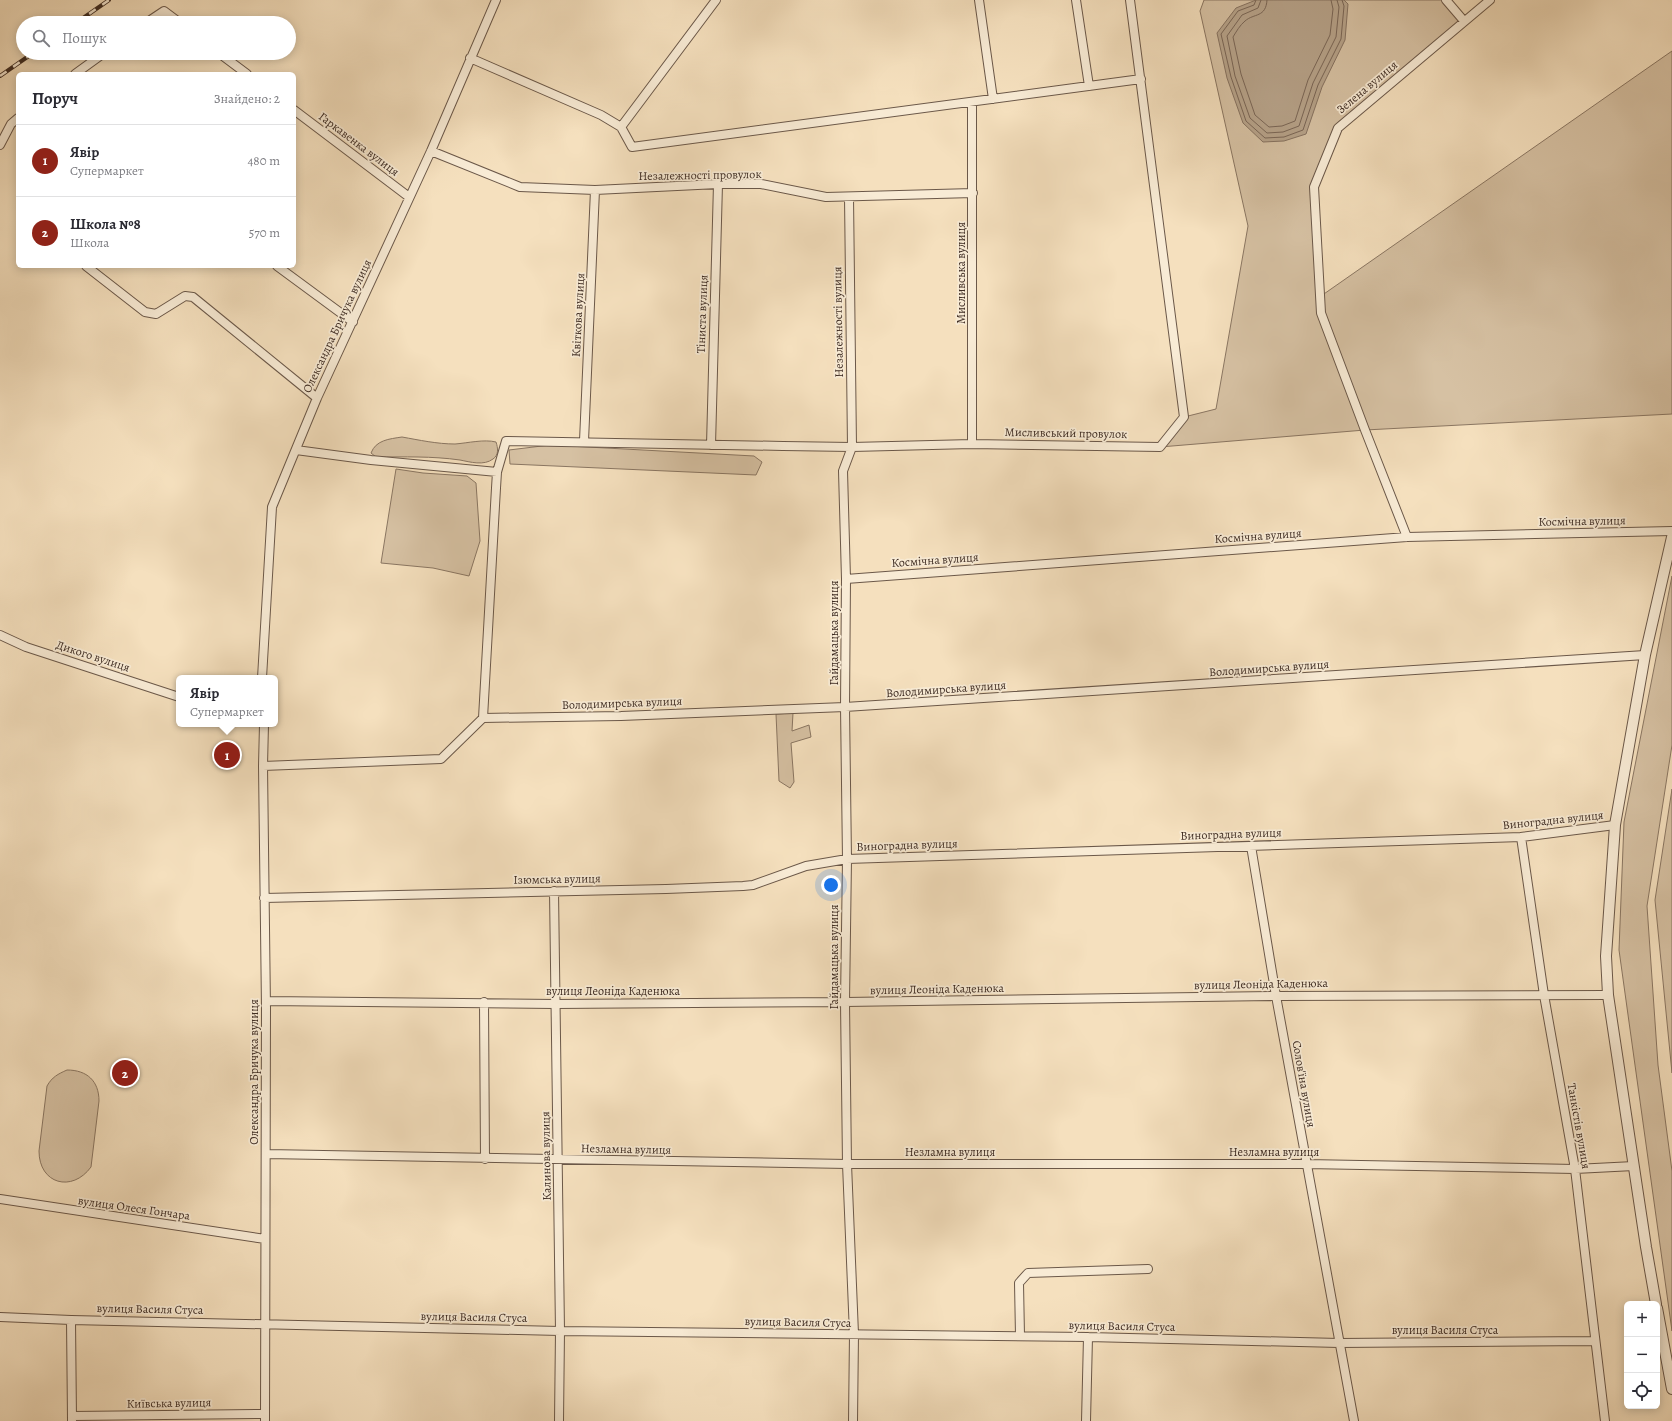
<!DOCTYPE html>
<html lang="uk">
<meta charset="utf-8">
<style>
:root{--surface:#fff;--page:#f2f2f3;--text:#2b2b33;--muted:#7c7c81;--line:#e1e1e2;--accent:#8f2418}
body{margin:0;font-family:Alegreya,serif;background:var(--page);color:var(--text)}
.controls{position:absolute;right:12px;bottom:12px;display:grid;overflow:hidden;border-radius:6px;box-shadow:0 2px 10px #0003}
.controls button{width:36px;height:36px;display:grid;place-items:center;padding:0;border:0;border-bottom:1px solid var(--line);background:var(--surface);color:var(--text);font:20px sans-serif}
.you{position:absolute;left:831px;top:885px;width:14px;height:14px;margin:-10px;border:3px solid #fff;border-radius:50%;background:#1a73e8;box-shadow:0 0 0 6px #1a73e833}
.badge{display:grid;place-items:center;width:26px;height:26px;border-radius:50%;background:var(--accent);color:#fff;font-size:13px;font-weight:700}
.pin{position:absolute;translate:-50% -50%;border:2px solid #fff;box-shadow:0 1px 4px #0006}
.popup{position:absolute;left:176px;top:675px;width:102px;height:52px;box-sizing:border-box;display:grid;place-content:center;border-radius:6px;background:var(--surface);filter:drop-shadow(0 1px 3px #0005);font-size:13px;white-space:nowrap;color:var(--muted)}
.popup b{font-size:15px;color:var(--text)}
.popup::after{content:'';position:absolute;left:50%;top:100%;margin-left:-8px;border:8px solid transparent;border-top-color:var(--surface)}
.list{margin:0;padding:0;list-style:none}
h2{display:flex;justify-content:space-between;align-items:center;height:52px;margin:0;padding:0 16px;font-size:17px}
h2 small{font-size:13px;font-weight:400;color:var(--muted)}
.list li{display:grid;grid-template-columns:26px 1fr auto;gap:12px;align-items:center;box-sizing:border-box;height:72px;padding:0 16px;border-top:1px solid var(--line)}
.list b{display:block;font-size:15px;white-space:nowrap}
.list p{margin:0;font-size:13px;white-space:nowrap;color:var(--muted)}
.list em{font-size:13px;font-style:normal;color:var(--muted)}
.icon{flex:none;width:22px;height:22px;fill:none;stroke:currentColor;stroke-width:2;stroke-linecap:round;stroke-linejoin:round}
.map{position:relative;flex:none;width:1672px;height:1421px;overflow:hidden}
.search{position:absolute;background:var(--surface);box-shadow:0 2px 10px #0003;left:16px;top:16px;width:280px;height:44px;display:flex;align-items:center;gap:10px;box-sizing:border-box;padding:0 14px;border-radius:22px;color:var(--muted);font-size:15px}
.panel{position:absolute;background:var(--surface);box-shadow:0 2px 10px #0003;left:16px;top:72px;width:280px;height:196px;border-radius:6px}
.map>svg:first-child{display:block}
</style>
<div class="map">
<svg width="1672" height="1421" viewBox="0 0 1672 1421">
<rect width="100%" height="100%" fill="#f5e0be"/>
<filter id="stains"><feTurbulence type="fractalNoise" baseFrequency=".005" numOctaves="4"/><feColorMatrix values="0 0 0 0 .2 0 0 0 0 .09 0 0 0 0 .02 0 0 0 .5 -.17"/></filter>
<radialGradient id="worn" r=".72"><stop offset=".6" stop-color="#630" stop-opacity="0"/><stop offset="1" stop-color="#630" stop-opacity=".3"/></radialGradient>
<path fill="#d6c1a3" stroke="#8a7662" d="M1204 0H1446L1464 21 1337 128 1314 187 1321 296 1672 51V414L1365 430 1160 447 1184 417 1216 409 1248 226 1200 11Z
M402 437C419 440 437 444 455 444 468 443 484 439 496 442 498 448 499 455 493 459 484 466 470 462 460 460 432 456 404 457 376 457L371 453C376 440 389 439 402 437Z
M550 445 754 456 762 462 756 475 510 464 509 450Z
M396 469 423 473 467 476 476 483 480 541 469 576 433 568 381 563Z
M1672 576V745L1647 906 1658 1065 1672 1171V1331L1619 950 1624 822Z
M793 713 792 731 809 725 811 737 791 743 794 782 790 788 779 781 776 714Z
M1672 789V1073L1655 900Z
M67 1070C87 1070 99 1081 99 1101L91 1167C72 1193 39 1184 39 1151L47 1086C52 1077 58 1074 67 1070Z"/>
<path fill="#b6a289" stroke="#867260" d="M1256 0H1344L1348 4 1345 40 1322 87 1306 134 1284 141 1263 142 1243 123 1227 78 1217 33 1236 8Z"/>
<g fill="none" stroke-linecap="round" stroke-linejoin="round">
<path stroke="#7a6656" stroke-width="1" d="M1256 0 1254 5 1238 11 1221 34 1231 77 1246 121 1265 138 1284 137 1303 130 1318 85 1341 39 1344 6 1342 0
M1261 0 1258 8 1242 15 1227 36 1235 76 1250 118 1267 133 1283 132 1299 126 1313 83 1336 37 1339 7 1337 0
M1267 0C1266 18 1254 13 1245 21 1240 25 1236 32 1233 37L1241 74 1255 115 1269 127 1282 126 1295 121 1308 80 1330 35 1333 9 1331 0"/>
<g stroke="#6b5849" stroke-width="10">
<path id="minor" d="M979 0 993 99
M1076 0 1089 86
M1446 0 1464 21
M146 23 164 11 180 23
M219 53 247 74
M470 58 601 115 621 127 632 147 1141 79
M75 74 104 53
M294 110 409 197
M621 127 716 0
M0 145 11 124 18 118
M431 151 520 187 595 190 718 184H761L826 197 973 193
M849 197 852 447 843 471 846 579 845 707 847 859 845 1002 847 1164 854 1334 853 1421
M86 266 145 312 156 314 185 296 193 297 317 398
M277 266 353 322
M584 441 595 190
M972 444V102
M711 445 718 184
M296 450 371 460 497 472
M1407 537 1365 430 1321 313 1314 187 1338 128 1490 0
M846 579 1407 537 1672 531
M0 635 26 647 179 697
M262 678 272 507 317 398 431 151 496 0
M483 718 496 488 497 472 506 441 783 446 852 447 972 444 1160 447 1184 417 1130 0
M264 724 263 766 266 1009 265 1421
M263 766 441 759 483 718 621 716 845 707 1645 655
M1521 837 1544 995 1575 1169 1605 1421
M1251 846 1276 996 1354 1421
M554 891 560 1331 559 1421
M264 898 666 889 743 886 753 885 806 866 847 859 1521 837 1615 825
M266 1001 555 1004 845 1002 1276 996 1608 995
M484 1002 485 1159
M266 1154 847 1164H1306L1575 1169 1634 1166
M0 1199 265 1239
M0 1317 71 1320 560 1331 1088 1337 1339 1343 1595 1341
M71 1320 72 1420
M1020 1336 1019 1283 1028 1273 1148 1269
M72 1416 265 1414
M1086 1421 1088 1337"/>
</g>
<g stroke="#6b5849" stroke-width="12">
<path id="tertiary" d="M1656 1304 1646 1247 1608 995 1606 956 1615 825 1645 655 1672 537
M1657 1308 1672 1389"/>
</g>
<use href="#minor" stroke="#f8ebd5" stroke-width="8"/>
<use href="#tertiary" stroke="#f8ebd5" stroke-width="10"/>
<g stroke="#3d2b22" stroke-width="4">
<path id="rail" d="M76 23 109 0
M0 76 33 53"/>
</g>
<use href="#rail" stroke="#f8ebd5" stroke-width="2.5" stroke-dasharray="8" stroke-linecap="butt"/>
</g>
<g text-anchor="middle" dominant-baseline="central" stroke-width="3.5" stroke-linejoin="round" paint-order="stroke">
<g font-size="12" fill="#3d2b22" stroke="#f8ebd5">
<text transform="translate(1367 87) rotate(-40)">Зелена вулиця</text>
<text transform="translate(359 144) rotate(37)">Гаркавенка вулиця</text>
<text transform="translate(700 175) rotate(-1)">Незалежності провулок</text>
<text transform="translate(961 273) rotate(-90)">Мисливська вулиця</text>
<text transform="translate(702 314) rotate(-88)">Тіниста вулиця</text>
<text transform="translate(578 315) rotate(-87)">Квіткова вулиця</text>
<text transform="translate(838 322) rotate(-91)">Незалежності вулиця</text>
<text transform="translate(337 326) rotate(-65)">Олександра Бричука вулиця</text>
<text transform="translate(1066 433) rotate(1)">Мисливський провулок</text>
<text transform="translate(1582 521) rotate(-1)">Космічна вулиця</text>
<text transform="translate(1258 536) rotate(-4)">Космічна вулиця</text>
<text transform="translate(935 560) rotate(-4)">Космічна вулиця</text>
<text transform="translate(834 633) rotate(-90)">Гайдамацька вулиця</text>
<text transform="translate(93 656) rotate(18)">Дикого вулиця</text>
<text transform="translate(1269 668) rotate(-4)">Володимирська вулиця</text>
<text transform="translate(946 689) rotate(-4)">Володимирська вулиця</text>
<text transform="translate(622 703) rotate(-2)">Володимирська вулиця</text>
<text transform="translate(1553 820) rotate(-6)">Виноградна вулиця</text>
<text transform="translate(1231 834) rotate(-2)">Виноградна вулиця</text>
<text transform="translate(907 845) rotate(-2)">Виноградна вулиця</text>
<text transform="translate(557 879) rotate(-1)">Ізюмська вулиця</text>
<text transform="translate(834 957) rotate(-90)">Гайдамацька вулиця</text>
<text transform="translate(1261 984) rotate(-1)">вулиця Леоніда Каденюка</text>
<text transform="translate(937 989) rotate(-1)">вулиця Леоніда Каденюка</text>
<text x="613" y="991">вулиця Леоніда Каденюка</text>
<text transform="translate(254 1072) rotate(-90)">Олександра Бричука вулиця</text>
<text transform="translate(1304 1084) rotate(80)">Солов'їна вулиця</text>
<text transform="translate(1579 1126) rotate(80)">Танкістів вулиця</text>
<text transform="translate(626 1149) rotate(1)">Незламна вулиця</text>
<text x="950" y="1152">Незламна вулиця</text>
<text x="1274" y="1152">Незламна вулиця</text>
<text transform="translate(546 1156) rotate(-91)">Калинова вулиця</text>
<text transform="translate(134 1208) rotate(8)">вулиця Олеся Гончара</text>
<text transform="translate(150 1309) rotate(1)">вулиця Василя Стуса</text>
<text transform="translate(474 1317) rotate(1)">вулиця Василя Стуса</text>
<text transform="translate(798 1322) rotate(1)">вулиця Василя Стуса</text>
<text transform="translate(1122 1326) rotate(1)">вулиця Василя Стуса</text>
<text x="1445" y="1330">вулиця Василя Стуса</text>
<text transform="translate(169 1403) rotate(-1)">Київська вулиця</text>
</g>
</g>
<rect width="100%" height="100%" filter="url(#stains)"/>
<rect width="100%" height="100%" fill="url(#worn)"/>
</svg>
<div class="controls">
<button>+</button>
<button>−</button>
<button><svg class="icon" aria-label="locate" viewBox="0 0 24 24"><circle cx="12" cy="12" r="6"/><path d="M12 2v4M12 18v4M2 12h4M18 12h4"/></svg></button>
</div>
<div class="you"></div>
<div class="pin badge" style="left:227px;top:755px">1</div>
<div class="popup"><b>Явiр</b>Супермаркет</div>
<div class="pin badge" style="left:125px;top:1073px">2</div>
<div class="search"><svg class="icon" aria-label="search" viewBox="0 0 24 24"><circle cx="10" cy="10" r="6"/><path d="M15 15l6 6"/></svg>Пошук</div>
<section class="panel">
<h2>Поруч<small>Знайдено: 2</small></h2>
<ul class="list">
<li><span class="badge">1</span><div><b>Явiр</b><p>Супермаркет</p></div><em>480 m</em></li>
<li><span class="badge">2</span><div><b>Школа №8</b><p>Школа</p></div><em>570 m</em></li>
</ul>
</section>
</div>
